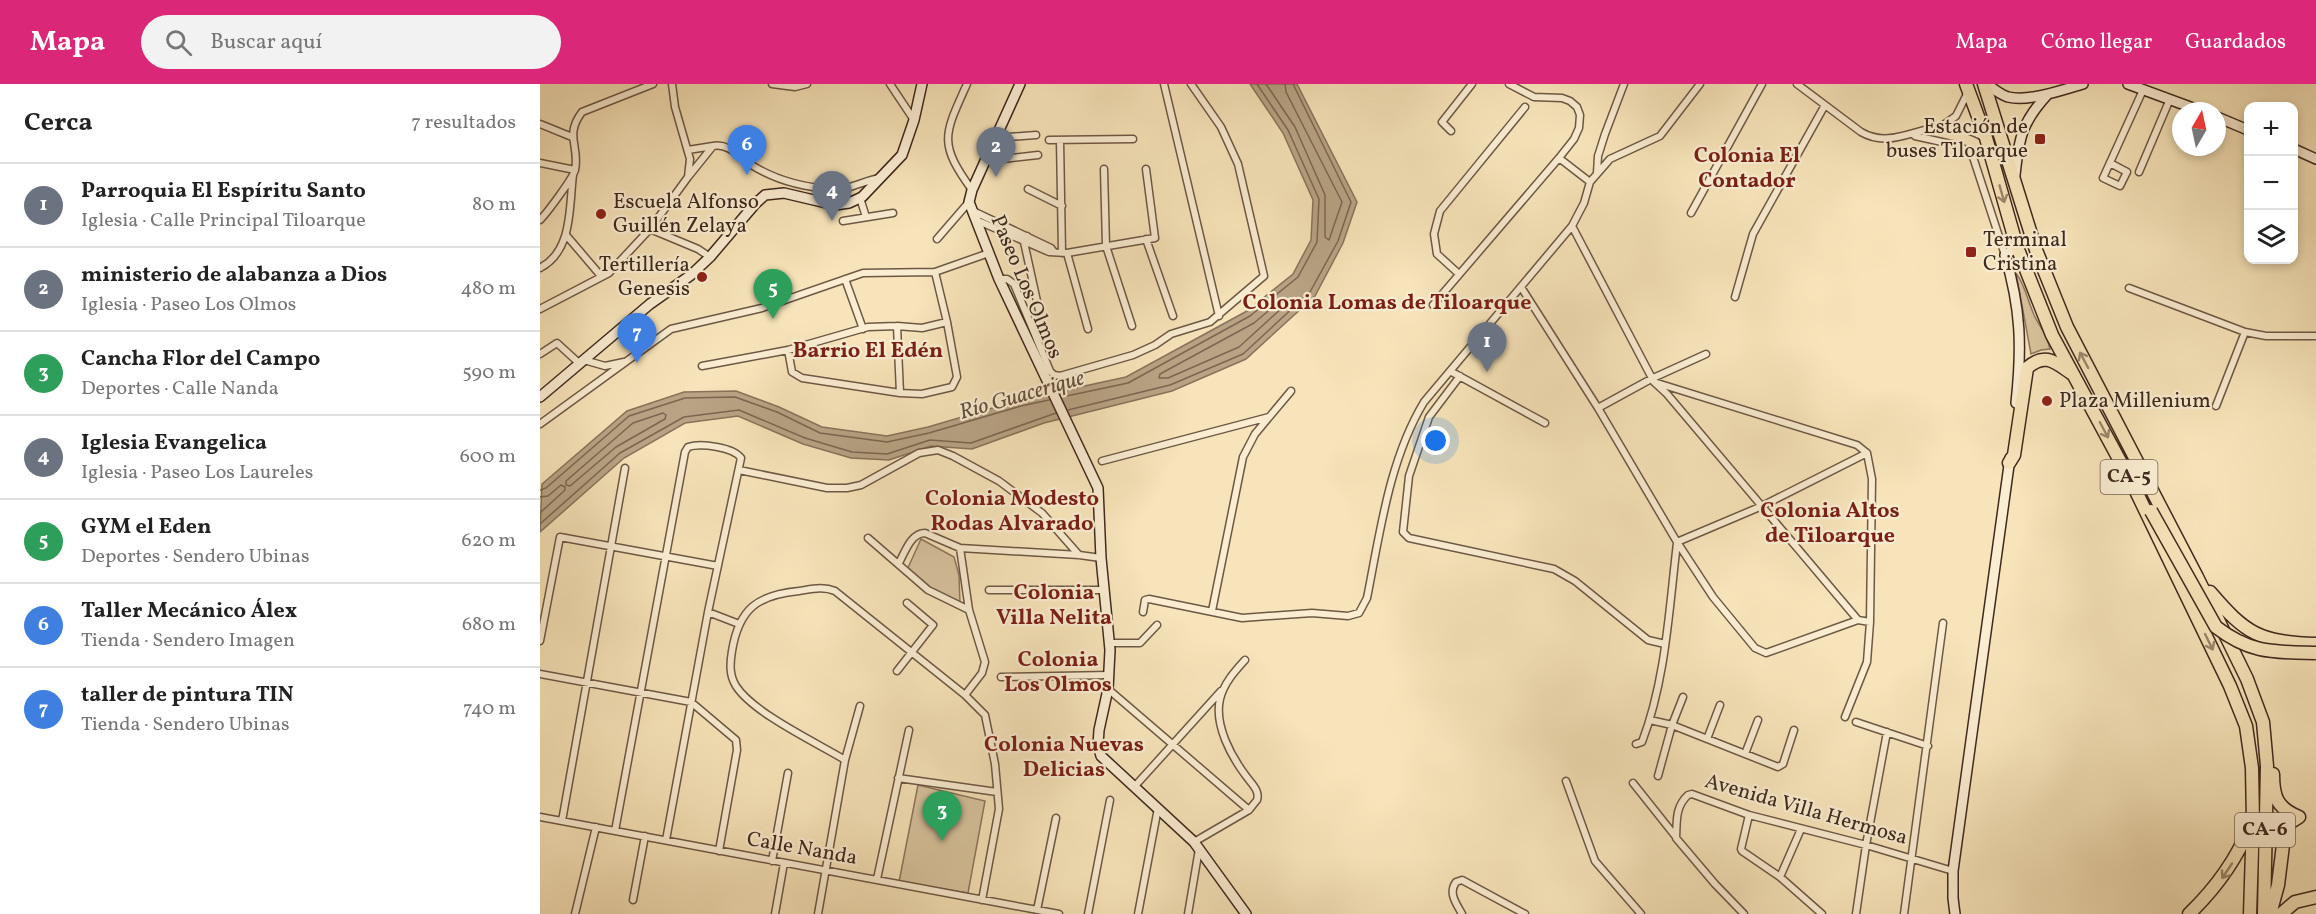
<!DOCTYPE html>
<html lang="es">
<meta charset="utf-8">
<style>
:root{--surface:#fff;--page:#f2f2f2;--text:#222;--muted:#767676;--line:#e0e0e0;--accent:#db2777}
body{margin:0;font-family:Vollkorn,serif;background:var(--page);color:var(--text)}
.controls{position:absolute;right:18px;top:18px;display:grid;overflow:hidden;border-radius:12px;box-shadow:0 3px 9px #0003}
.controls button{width:54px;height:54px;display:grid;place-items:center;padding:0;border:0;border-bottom:2px solid var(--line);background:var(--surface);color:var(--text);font:30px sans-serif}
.compass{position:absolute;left:1632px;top:18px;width:54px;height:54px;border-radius:50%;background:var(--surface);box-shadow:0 3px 9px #0003;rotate:9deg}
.you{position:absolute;left:896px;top:357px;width:21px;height:21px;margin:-15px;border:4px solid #fff;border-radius:50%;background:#1a73e8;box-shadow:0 0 0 9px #1a73e833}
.badge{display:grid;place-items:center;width:39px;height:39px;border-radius:50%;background:var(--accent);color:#fff;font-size:20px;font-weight:700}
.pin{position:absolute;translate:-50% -50px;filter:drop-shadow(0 2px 3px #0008)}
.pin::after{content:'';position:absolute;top:32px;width:21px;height:18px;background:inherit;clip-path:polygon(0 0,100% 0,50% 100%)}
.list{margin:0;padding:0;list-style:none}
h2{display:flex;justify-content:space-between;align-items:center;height:78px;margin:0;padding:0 24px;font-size:26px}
h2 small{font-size:20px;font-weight:400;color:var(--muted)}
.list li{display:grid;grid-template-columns:39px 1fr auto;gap:18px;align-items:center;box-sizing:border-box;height:84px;padding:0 24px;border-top:2px solid var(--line)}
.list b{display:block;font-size:22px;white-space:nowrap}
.list p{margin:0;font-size:20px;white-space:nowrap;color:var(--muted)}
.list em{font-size:20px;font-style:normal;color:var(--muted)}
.icon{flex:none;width:33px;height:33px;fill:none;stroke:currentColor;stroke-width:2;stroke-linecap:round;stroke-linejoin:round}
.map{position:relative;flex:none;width:1776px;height:830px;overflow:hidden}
header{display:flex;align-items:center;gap:36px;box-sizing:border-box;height:84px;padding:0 30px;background:var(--accent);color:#fff}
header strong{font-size:28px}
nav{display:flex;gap:33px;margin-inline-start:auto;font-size:21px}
.search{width:420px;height:54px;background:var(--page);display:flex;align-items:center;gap:15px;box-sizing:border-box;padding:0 21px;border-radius:33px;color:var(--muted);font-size:22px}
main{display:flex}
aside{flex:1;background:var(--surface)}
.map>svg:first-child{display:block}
</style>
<header>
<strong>Mapa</strong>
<div class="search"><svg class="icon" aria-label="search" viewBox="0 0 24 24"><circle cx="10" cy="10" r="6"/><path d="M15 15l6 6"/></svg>Buscar aquí</div>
<nav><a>Mapa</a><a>Cómo llegar</a><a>Guardados</a></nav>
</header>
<main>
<aside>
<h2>Cerca<small>7 resultados</small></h2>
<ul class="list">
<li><span class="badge" style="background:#6b7280">1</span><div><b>Parroquia El Espíritu Santo</b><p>Iglesia · Calle Principal Tiloarque</p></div><em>80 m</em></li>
<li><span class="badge" style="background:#6b7280">2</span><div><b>ministerio de alabanza a Dios</b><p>Iglesia · Paseo Los Olmos</p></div><em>480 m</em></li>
<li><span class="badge" style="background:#2e9e5b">3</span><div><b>Cancha Flor del Campo</b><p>Deportes · Calle Nanda</p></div><em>590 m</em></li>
<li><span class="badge" style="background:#6b7280">4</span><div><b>Iglesia Evangelica</b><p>Iglesia · Paseo Los Laureles</p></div><em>600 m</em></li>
<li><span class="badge" style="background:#2e9e5b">5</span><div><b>GYM el Eden</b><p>Deportes · Sendero Ubinas</p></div><em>620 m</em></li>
<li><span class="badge" style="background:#3f7fe0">6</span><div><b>Taller Mecánico Álex</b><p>Tienda · Sendero Imagen</p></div><em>680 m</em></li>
<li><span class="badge" style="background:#3f7fe0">7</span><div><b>taller de pintura TIN</b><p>Tienda · Sendero Ubinas</p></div><em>740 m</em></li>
</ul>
</aside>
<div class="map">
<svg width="1776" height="830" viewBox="0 0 1776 830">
<rect width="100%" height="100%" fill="#f7e4ba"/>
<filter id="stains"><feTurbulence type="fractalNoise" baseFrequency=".00333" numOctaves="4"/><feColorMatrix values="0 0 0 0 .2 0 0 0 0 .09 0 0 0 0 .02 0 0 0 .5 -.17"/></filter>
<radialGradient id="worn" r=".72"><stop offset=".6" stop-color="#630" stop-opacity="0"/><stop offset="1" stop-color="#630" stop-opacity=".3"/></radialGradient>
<path fill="#d8c49f" stroke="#8c765e" stroke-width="1.5" d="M1476 189C1486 202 1488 220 1496 235 1503 248 1506 249 1510 265L1501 266 1491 270Z
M381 455 414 473 419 491 420 519 391 506 367 486Z
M378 701 445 717 428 809 359 798Z"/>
<path fill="#b8a485" stroke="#88735b" stroke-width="1.5" d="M710 0H757L817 118 803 159 775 212 706 275 632 307 504 339 432 365 391 362 349 376 311 374 263 360 198 332 145 339 84 374 0 448 2 400 87 327 144 308 196 307 239 323 282 343 347 352 388 343 480 316 586 293 707 227 753 190 771 156 773 116 743 49Z"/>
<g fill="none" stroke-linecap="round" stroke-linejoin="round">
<path stroke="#7c6651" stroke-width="1.5" d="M726 0 755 43 785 111V153L789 156 802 118 746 8 745 0
M739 218 743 219V223L699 263 628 294H619L620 290 714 239Z
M522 313 588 299 710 232 758 193 777 158 779 115 748 46 717 0
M528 326 630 301 703 270 770 208 798 157 811 118 753 0
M123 329 126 331 125 335 76 363 30 402 26 401V397L93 339Z
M0 406 6 404 89 332 145 314 195 313 237 328 280 349 347 358 389 349 481 322 509 316
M0 413 8 412 21 401 25 403V406L0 429
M0 440 80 369 144 333 199 326 265 354 312 368 347 370 390 356 431 359 516 329"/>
<g stroke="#6d5844" stroke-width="9">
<path id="street" d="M232 0 255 3 267 0
M350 0 374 36
M427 0C404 51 398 59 432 106
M624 0 679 232
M1257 0 1321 48C1350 65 1376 43 1405 43 1420 42 1432 47 1445 54
M0 40 32 53
M1402 42 1416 32 1427 10
M911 47 902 38 932 0
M1375 52 1420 62 1433 73 1465 171
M456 54 496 51
M509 56 593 55
M520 56 522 169
M148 66 173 62
M1019 74 1050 98
M445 77 498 71
M0 79 35 86
M1570 79 1587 88 1580 102 1563 94 1603 6
M564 85 566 162 592 242
M1599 88 1630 15
M1057 89 1058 72 1065 50 1084 0
M148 93 173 62C188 59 199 72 210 80 233 95 262 103 290 105 308 107 322 97 340 94
M488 105 522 122
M320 114 326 133
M433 127 511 164 514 168
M1151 129 1222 0
M0 136C7 129 33 94 35 86 40 62 24 52 42 28L113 0
M436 136 509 168 527 169 615 154 606 85
M303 137 353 129
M1032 142 1114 298 1127 310 1318 536 1330 538
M110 145 158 165 170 173
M26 151 61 192
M487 152 484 158 504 249
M397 155 429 118
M606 155 633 232
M527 169 548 245
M0 184C33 167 29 123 33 91
M919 190 897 170 894 150 900 127 985 23
M305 195 323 245
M459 195H467L474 200 510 287 514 291 520 292 593 271 615 261 631 250 670 238 724 192 698 80 681 43 651 0
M981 203 1058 324 1137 458 1173 513 1215 564 1226 569 1318 536
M1589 204 1705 248 1726 252H1776
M1195 213 1213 150 1285 21
M893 221 1019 74 1034 55 1039 44 1040 31 1037 23 1030 17 1022 14 994 13 969 0
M0 225 69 189 110 145 148 93 150 75 135 23 132 0
M357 242 360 309
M248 266 252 288 262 294 360 309 382 310 412 303 417 293 407 238 395 188
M0 270 17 259 40 280
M44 276 65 282 84 278
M162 282 248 266 328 243 357 242 382 244 407 238
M910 287 1005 339
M920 292 889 333 869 392 863 448 869 454 1014 485 1035 497 1108 556 1125 560
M1117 299 1317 361 1327 369 1332 395 1330 538 1327 578 1305 633
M1676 322 1705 248
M1058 324 1111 295 1166 270
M0 340 131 245 222 224 323 189 395 188 449 169
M562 377 729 333
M199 386 287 404H307L321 401 379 369 398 366 413 372 459 397 502 429 539 471
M328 454 388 506 429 526
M1137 458 1222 422 1327 369
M420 464 429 526 445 578 442 589 425 611
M359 479C365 468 371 449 385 449L420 464 539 471 561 474
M449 506H564
M672 527 703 373 715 350 751 307
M168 528 199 540
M603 528 605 516 609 515 702 534 772 529 808 532 819 529 827 514C840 449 849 376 884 318L1032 142 1044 119 1050 98 1070 75 1120 52 1160 0
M0 557 20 453 178 482
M569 559H600L617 541
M357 587 393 541 367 519
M0 590 151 618 196 656 197 666 179 767
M461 593 569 591
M568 605 709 726 717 716C720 707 712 700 706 692 691 672 674 641 680 615 684 599 695 587 705 576
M1110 636 1132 641 1238 683 1243 680 1254 646
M1316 638 1388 662
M1167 655 1180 621
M1096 660 1102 658C1126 595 1129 525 1137 459
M1205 670 1218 636
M305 676C277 659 213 629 196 602 189 591 190 579 192 567 199 524 218 511 259 507 272 505 283 502 295 507L425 611 445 631 455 680 459 725 442 816
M1118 692 1132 641 1143 613
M358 694 457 708
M1026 697 1055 777 1101 830
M1093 699 1136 753
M595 702 681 607
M1209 731 1201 765 1202 767 1240 793 1282 830
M0 733 519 830
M22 737 85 384
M75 747 145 368 148 363C161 359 193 363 201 374L168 528 126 756
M654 758 709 726
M232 777 248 689
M1240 793 1261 745
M337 795 369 646
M93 816 105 752
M497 826 516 734
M35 830 56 743
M235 830 244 779
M278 830 305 676 320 622
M548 830 570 716
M598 830 618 724
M648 830 659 765
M922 830C916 819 908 809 916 798L922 796 985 830
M1204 830 1175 800 1136 754C1137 737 1135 723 1148 711L1152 710 1209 731 1326 761 1413 787
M1316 830 1326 761 1347 648
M1364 830 1403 539"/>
</g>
<g stroke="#3f291d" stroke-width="12">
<path id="secondary" d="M480 0 432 106 429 118 459 195 558 404 561 474 570 566 568 605 559 646 558 661 561 672 654 758 706 830
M1447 0C1454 5 1459 10 1468 13 1489 18 1522 6 1543 0
M1588 0 1661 27
M1677 33 1708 46
M1754 65 1776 75
M1475 91C1479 53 1482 38 1508 10
M0 313 110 220 151 191 170 173 215 120 225 111 244 109 295 121 309 119 322 113 362 71 374 36 382 0
M1476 319C1482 263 1481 225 1465 171L1477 163
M1415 830 1413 814V787L1470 374"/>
</g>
<g stroke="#3f291d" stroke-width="15">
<path id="highway" d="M1426 0 1446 54 1477 163 1512 251 1594 403 1690 602 1706 642 1712 684 1713 736 1710 830
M1444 0 1496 166 1527 243 1657 493 1707 595 1723 638 1727 682 1724 830
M1469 379 1474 371 1487 284C1505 268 1515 278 1531 289
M1670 508C1706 550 1719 558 1776 560
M1733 690C1733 713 1737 724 1759 733
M1649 830C1676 804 1696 777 1710 742
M1730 830 1738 801 1745 745 1748 740 1759 733
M1741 830 1755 818 1776 813"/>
</g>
<use href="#street" stroke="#faedd2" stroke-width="6"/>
<use href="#secondary" stroke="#faedd2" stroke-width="9"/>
<use href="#highway" stroke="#f7e4ba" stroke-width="12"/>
<g stroke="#3f291d" stroke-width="15" stroke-linecap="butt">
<path id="highway-bridge" d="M1611 427 1676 543C1711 570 1734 568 1776 569"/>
</g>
<use href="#highway-bridge" stroke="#f7e4ba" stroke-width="12"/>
</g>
<defs><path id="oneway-shaft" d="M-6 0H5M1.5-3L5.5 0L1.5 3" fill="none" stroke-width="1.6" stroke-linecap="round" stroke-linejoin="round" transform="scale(1.5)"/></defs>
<g stroke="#9b866c">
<use href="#oneway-shaft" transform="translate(1462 110) rotate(74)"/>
<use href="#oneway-shaft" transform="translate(1544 276) rotate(-118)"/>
<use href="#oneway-shaft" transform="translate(1564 346) rotate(62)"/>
<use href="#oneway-shaft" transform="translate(1669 558) rotate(64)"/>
<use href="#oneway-shaft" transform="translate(1687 787) rotate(124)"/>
</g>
<g fill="#8f2418" stroke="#faedd2" stroke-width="2">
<rect x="1494" y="49" width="12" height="12" rx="3"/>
<circle cx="61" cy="130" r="6"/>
<rect x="1425" y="162" width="12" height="12" rx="3"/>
<circle cx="162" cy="193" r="6"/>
<circle cx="1507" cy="317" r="6"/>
</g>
<g text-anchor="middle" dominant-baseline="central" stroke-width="4.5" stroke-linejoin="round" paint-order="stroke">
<g fill="#faedd2" stroke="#776453" stroke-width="1.5">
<rect x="1560.5" y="376" width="57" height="34" rx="4.5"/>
<rect x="1695" y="729" width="60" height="34" rx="4.5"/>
</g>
<g font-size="20" font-weight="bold" fill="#3f291d">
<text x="1589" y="393">CA-5</text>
<text x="1725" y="746">CA-6</text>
</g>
<g font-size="21" fill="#3f291d" stroke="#faedd2" text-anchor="start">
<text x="1488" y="43" text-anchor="end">Estación de<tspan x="1488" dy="24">buses Tiloarque</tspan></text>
<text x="73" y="118">Escuela Alfonso<tspan x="73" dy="24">Guillén Zelaya</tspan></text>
<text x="1443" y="156">Terminal<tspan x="1443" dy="24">Cristina</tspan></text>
<text x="150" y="181" text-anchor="end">Tertillería<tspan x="150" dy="24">Genesis</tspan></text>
<text x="1519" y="317">Plaza Millenium</text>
</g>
<g font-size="21" fill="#3f291d" stroke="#faedd2">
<text transform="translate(486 203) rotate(67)">Paseo Los Olmos</text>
<text transform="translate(1266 726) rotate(16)">Avenida Villa Hermosa</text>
<text transform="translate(262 765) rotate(10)">Calle Nanda</text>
</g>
<g font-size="22" font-weight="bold" fill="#7a1f14" stroke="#faedd2">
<text x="1207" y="72">Colonia El<tspan x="1207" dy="25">Contador</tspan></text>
<text x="847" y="219">Colonia Lomas de Tiloarque</text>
<text x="328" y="267">Barrio El Edén</text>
<text x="472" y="415">Colonia Modesto<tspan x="472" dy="25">Rodas Alvarado</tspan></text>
<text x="1290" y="427">Colonia Altos<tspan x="1290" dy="25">de Tiloarque</tspan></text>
<text x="514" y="509">Colonia<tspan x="514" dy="25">Villa Nelita</tspan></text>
<text x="518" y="576">Colonia<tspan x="518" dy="25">Los Olmos</tspan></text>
<text x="524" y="661">Colonia Nuevas<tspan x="524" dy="25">Delicias</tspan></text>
</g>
<g font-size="22" font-style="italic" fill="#634e3c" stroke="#faedd2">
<text transform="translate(482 312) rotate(-16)">Río Guacerique</text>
</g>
</g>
<rect width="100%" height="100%" filter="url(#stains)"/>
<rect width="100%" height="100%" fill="url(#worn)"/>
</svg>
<div class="controls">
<button>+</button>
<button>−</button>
<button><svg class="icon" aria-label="layers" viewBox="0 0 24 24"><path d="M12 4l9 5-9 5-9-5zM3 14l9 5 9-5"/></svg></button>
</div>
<svg class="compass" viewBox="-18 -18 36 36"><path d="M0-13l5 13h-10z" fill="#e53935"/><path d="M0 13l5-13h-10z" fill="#767676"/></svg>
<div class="you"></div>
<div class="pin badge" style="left:947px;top:288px;background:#6b7280">1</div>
<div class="pin badge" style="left:456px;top:93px;background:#6b7280">2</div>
<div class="pin badge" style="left:402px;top:757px;background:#2e9e5b">3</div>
<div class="pin badge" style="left:292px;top:137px;background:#6b7280">4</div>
<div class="pin badge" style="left:233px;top:235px;background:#2e9e5b">5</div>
<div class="pin badge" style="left:207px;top:91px;background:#3f7fe0">6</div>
<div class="pin badge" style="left:97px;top:279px;background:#3f7fe0">7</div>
</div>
</main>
